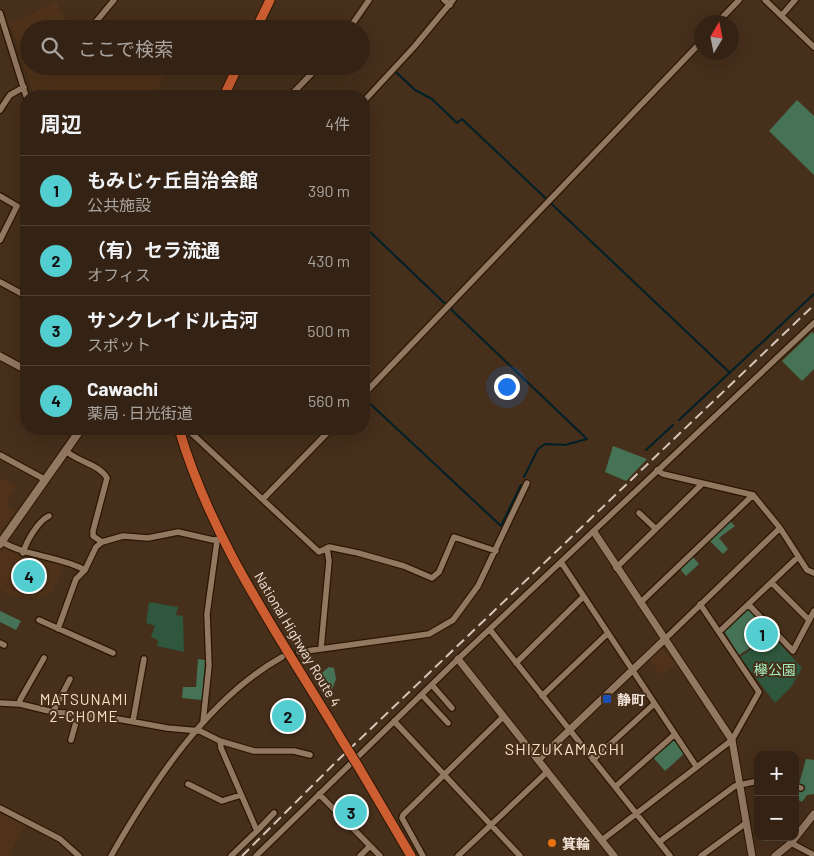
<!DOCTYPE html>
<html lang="ja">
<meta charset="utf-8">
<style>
:root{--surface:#342314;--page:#3c2b1d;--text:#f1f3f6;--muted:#a9a4a0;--line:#4e4034;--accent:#52cdd0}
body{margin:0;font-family:Barlow,"Noto Sans JP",sans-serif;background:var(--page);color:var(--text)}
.controls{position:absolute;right:15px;bottom:15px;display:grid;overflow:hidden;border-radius:10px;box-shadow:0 5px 20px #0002}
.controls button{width:45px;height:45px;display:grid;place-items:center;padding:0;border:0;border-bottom:1px solid var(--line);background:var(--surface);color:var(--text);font:25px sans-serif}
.compass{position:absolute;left:694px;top:15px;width:45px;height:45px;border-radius:50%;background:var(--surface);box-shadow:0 5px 20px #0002;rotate:10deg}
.you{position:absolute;left:506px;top:386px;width:18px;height:18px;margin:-12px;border:4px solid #fff;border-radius:50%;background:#1a73e8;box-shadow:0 0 0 8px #1a73e833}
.badge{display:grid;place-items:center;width:32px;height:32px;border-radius:50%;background:var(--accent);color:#111;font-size:16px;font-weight:700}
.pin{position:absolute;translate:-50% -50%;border:2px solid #fff;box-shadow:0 1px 5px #0006}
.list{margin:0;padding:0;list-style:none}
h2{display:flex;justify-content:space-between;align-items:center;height:65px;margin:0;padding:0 20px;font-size:21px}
h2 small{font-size:16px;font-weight:400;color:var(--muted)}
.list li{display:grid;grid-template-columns:32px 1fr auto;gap:15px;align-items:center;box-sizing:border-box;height:70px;padding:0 20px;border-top:1px solid var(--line)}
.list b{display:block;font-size:19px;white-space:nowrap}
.list p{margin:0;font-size:16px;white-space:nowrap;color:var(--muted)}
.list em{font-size:16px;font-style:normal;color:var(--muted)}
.icon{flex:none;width:28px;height:28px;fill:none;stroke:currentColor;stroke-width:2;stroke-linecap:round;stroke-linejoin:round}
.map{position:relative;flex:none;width:814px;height:856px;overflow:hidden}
.search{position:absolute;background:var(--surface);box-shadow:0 5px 20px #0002;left:20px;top:20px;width:350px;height:55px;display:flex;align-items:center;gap:12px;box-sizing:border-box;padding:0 18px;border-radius:28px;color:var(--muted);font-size:19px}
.panel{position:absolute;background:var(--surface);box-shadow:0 5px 20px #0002;left:20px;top:90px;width:350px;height:345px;border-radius:20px}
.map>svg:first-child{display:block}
</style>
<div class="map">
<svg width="814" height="856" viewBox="0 0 814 856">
<rect width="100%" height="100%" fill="#462f1b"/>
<path fill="#4f3219" d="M55 0 72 29H29V66H120L134 75 139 66H168L159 86 157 96H34L10 22 33 14Z
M0 478 16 486 6 504 16 511 0 532Z
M5 547 22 554 65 564 52 591 43 596 27 598 10 595 0 589V554Z
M662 647 676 665 661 675 649 659Z
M0 810 26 823 9 856H0Z"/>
<path fill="#2e573d" d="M149 602 178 607 176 615 183 616 184 652 157 646 158 640 151 637 155 626 146 623Z
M772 635 802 668 792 686 775 703 740 657Z"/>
<path fill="#467356" d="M797 100 814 116V175L769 131Z
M812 332 814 334V369L802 381 782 361Z
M613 446 647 459 626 481 605 472Z
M730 521 735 526 719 538 728 549 723 554 709 540Z
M693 557 699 564 686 576 680 569Z
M748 610 763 624 753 633 761 641 739 655 724 631Z
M0 611 21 621 16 630 0 622Z
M198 659 205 660 202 700 182 698 183 687H196Z
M329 667 334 668 336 679 330 695 319 675Z
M672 738 685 753 665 771 652 756Z
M806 759 814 760V794L807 795 802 802 795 798Z"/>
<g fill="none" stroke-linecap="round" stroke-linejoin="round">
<path stroke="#002028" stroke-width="2" d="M396 72 415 90 432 99 457 123 462 119 730 373
M368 230 587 439
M364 398 501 526 521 485
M679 420 814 294
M646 450 673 425
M524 477 538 449 545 444 565 445 587 439"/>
<g stroke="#2b1603" stroke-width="8">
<path id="minor" d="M444 0 450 5
M765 0 814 47
M0 13 26 96
M782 15 795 0
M718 22 739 0
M90 29 114 0
M349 29 369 0
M290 96 319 66
M364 101 414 47 453 0
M0 110 10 95 24 87
M0 196 17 206 0 240
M0 282 26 296
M364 394 702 41
M187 429 319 552 329 547 358 553 404 566 432 578 439 572 454 537 496 551
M66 451C78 462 99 464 107 478L93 531V536L102 542
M0 455 46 480
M657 470 663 474 753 495 780 528 807 570 814 573
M263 499 331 429
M639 513 656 529
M2 542C28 557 59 556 85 570
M23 553C26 542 38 521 49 516
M561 562 696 766
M616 568 702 484
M772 583 809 620
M640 603 753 495
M749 605 793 651 814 611
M39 620 113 653
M58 629 76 579 85 570 96 547 102 542 123 536 148 538 178 532 213 540 222 539
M491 631 670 856
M720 631 798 557
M665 639 780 528
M0 643 4 645
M321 648 329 561 327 548
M299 652 429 634 453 620 478 586 527 483
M516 663 583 597
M432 685 452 708
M422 695 448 723
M542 696 607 634
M0 703 20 704 53 712 107 717 167 728 200 731 220 741 254 751H294L310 755
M20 704V700L44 658
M53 712 70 679
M133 721 144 659
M394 721 520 856
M203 722 209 666 207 614 217 541
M71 740 78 715
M220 741 221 748 257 831 231 856
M593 760 654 704
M188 784 222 801 241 795
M795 786 801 788
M615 787 674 735
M319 794 380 856
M0 808 60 839 79 856
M257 831 274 813
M602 840 732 740 759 692 700 604
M659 842 735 786 758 781
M791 843 814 855
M111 856C152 784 208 698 282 657
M256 856 458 659 814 323
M360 856 370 846
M423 856 402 818 403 815 503 717
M458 856 547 772
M701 856 746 823"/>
</g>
<g stroke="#2b1603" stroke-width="9">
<path id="tertiary" d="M0 356 26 370
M594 532 732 740 752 856
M458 659 614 856
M538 760 665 639
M775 856 791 843 814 814"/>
</g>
<g stroke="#2b1603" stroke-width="10">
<path id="secondary" d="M0 544 81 429"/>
</g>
<g stroke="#2b1603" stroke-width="11">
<path id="trunk" d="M256 29 270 0
M224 96 238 66
M179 429C212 543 283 641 343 742
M358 766 411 856"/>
</g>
<use href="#minor" stroke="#927761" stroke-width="5.5"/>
<use href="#tertiary" stroke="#927761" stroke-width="7"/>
<use href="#secondary" stroke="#927761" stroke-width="8"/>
<use href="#trunk" stroke="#cc5e32" stroke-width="9"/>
<path stroke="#d6c6b9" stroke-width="2" stroke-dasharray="10 5" stroke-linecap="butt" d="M242 856 335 763 814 305"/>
<g stroke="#2b1603" stroke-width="11" stroke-linecap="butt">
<path id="trunk-bridge" d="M343 742 358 766"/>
</g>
<use href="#trunk-bridge" stroke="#cc5e32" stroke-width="9"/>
</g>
<rect fill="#1a4fb4" stroke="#462f1b" stroke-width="2" x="602" y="694" width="10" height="10" rx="2.5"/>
<circle fill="#e8710a" stroke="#462f1b" stroke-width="2" cx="552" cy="843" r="5"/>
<g text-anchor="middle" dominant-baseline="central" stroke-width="4" stroke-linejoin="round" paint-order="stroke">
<g font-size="14" fill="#f2e3d7" stroke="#462f1b">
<text transform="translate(298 639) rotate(59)">National Highway Route 4</text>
</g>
<g font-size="14" fill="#a4edbc" stroke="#462f1b">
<text x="775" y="669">欅公園</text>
</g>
<g font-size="14" font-weight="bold" fill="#f2e3d7" stroke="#462f1b" text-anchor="start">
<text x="617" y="699">静町</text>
<text x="562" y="843">箕輪</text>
</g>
<g font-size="15" letter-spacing="1" fill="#fbdec5" stroke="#462f1b">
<text x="84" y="699">MATSUNAMI<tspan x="84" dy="17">2-CHOME</tspan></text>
</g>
<g font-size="16" letter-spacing="1" fill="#fbdec5" stroke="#462f1b">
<text x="565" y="748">SHIZUKAMACHI</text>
</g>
</g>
</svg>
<div class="controls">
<button>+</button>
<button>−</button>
</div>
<svg class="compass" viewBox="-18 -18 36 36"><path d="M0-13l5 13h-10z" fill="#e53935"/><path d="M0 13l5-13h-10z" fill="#a9a4a0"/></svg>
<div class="you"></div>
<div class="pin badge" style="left:762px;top:634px">1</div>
<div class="pin badge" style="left:288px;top:716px">2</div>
<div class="pin badge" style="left:351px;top:812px">3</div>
<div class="pin badge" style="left:29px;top:576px">4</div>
<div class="search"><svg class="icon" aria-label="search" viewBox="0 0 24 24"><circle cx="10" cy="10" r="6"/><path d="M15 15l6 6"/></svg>ここで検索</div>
<section class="panel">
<h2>周辺<small>4件</small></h2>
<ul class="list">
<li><span class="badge">1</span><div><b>もみじヶ丘自治会館</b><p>公共施設</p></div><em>390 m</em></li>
<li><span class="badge">2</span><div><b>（有）セラ流通</b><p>オフィス</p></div><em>430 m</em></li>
<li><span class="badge">3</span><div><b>サンクレイドル古河</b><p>スポット</p></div><em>500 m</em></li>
<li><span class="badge">4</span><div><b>Cawachi</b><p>薬局 · 日光街道</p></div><em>560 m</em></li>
</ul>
</section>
</div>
